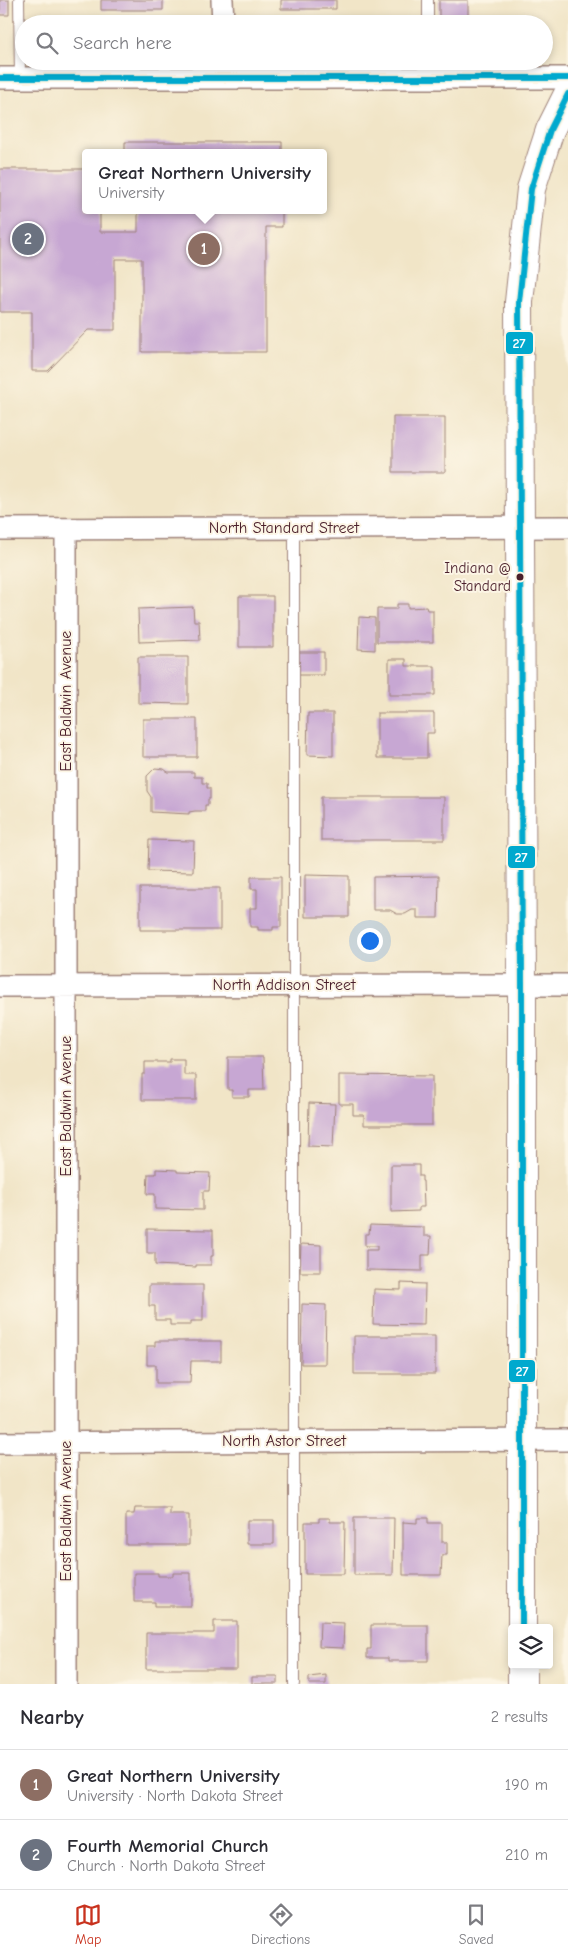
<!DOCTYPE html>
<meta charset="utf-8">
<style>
:root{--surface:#fff;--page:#f7f7f7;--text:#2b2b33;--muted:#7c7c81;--line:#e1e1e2;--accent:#c8321e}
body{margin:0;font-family:"Comic Neue",sans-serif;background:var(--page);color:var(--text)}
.controls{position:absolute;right:15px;bottom:15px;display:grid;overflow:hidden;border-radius:5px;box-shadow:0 2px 8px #0003}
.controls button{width:45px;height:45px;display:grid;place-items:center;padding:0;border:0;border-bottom:1px solid var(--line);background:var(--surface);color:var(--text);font:25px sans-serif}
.you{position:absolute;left:369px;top:940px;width:18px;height:18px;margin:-12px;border:4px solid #fff;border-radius:50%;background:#1a73e8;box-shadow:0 0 0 8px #1a73e833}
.badge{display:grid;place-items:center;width:32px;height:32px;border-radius:50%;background:var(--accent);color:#fff;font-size:16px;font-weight:700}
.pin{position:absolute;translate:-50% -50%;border:2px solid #fff;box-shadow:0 1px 5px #0006}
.popup{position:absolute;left:82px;top:149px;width:245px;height:65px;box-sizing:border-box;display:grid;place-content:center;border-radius:5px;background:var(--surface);filter:drop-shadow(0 1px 4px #0005);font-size:16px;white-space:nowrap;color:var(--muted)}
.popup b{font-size:19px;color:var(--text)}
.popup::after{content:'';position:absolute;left:50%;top:100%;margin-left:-10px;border:10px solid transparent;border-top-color:var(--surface)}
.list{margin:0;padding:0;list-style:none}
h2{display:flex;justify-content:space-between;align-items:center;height:65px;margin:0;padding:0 20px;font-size:21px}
h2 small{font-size:16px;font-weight:400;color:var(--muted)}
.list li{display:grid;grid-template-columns:32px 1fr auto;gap:15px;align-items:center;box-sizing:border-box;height:70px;padding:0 20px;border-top:1px solid var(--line)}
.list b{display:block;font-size:19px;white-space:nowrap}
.list p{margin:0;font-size:16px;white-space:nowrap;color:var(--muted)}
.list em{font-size:16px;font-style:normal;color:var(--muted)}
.icon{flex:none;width:28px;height:28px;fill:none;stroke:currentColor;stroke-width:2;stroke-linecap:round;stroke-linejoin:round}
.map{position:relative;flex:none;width:568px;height:1684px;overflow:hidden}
.search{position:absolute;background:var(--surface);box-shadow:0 2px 8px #0003;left:15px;right:15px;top:15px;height:55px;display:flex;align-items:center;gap:12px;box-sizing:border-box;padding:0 18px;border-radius:28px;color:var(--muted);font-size:19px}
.sheet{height:205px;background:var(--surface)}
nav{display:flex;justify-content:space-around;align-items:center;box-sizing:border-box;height:70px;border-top:1px solid var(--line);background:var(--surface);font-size:14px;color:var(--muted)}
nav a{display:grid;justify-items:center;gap:2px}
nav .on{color:var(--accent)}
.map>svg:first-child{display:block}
</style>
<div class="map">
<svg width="568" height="1684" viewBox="0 0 568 1684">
<rect width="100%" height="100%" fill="#fcf5e5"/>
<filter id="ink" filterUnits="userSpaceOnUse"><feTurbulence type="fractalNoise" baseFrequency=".02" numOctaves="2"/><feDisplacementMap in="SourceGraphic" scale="10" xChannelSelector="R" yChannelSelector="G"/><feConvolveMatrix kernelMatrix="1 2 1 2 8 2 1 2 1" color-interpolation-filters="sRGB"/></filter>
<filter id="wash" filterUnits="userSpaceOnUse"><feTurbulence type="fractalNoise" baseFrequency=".0096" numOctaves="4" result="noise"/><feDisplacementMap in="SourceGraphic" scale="20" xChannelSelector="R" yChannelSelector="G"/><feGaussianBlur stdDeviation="1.12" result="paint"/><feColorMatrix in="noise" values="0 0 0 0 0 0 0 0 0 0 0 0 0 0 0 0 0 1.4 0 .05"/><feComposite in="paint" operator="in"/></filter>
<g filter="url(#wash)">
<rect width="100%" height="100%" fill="#f1e5c7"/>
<g id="blocks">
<path fill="#c7a7d3" d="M0 0H9V15H0Z
M101 0H163V10H101Z
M281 0H336V9H281Z
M439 0H468V21H439Z
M125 142H282V153H125Z
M0 169H85V210H100V232H138V210H282V227H266V352H142V259H115V330H88L48 371H32V312H0Z
M393 417H445V472H393Z
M239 596H273V647H239Z
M397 604H408V608L426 607 427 610H433V642H377V609H397Z
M193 607 194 621H199L200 640 139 642 138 609Z
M359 617 375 618V650L358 649Z
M299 652H324V675H299Z
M138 657H188V704L138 703Z
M389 659H406V666H435V695H389Z
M308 713H333V756L307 755Z
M377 713H434V733H427V758H377Z
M143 719H197V757H143Z
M155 768 164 769 168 772H194V777H202V783H207V788H210V799H208V805H205V811H195L189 812V814L151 812V797L147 791V776Z
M321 797H444V840H321Z
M149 840 194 841 193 872 148 871Z
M305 875 349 876V917H305Z
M439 876 438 918H417V910H412L405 914H397L390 910H373V877Z
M251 877H281V927H273V930H258V927H250V908H257V889H251Z
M140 888H220V930H140Z
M228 1057H263L264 1090H249V1097H232V1090H228Z
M170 1059H184V1075H196V1100H142V1074H145V1062H170Z
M339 1075 432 1076V1125H364V1115H353V1104H339Z
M309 1103 335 1104 333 1147 308 1146Z
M391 1165H419V1176H422V1181H423L424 1207H419V1211L391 1212Z
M156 1169 177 1170V1172L210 1173 209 1191H203V1210L155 1209V1194H147L148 1174H156Z
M370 1225 424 1227V1236H431L430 1255H422V1271L366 1270V1250H377V1246H365V1234H369Z
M147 1229 213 1230V1256H211V1265H196V1267L155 1265V1253H147Z
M301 1244 321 1245V1272H300Z
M401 1283 425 1284 424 1325 373 1324 374 1289 401 1290Z
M149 1285H203V1321H191V1325H170V1320H155V1306H149Z
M302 1304 326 1305 325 1364H301Z
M354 1336H435V1374H354Z
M155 1341H221V1361H191L190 1383H156V1365H147V1346H155Z
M135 1508H170V1515H189V1545H126V1514H134Z
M319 1518H330V1522H345L344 1574H305V1522H319Z
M354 1518H394L393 1575H354Z
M417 1518H428V1523H442V1542H447V1555H442L441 1575H403V1522L417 1523Z
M247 1520H274V1544H247Z
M134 1573H158V1576H173V1573H191V1606H155V1602H134Z
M214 1621H237V1669H146V1633H214Z
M320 1622 344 1623 343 1648 319 1647Z
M371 1625H428V1661H388V1658H367V1649H371Z
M326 1675V1684H309V1677Z
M252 1677H278V1684H252Z"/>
</g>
</g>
<g filter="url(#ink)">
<use href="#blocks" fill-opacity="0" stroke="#9e8279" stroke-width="1"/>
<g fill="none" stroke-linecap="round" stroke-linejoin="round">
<g stroke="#9e8279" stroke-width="12">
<path id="service" d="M19 0 20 78
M428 0V24
M428 61V78
M294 529V1684"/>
</g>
<g stroke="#9e8279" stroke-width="24">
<path id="minor" d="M222 0 223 24
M0 78H568
M0 529 568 527
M66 529V1684
M0 986 568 985
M0 1443 568 1440"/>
</g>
<g stroke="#9e8279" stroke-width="30">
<path id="secondary" d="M522 1628V985L519 302 531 189 550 130 568 94
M522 1665V1684"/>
</g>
<use href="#service" stroke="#fff" stroke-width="10"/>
<use href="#minor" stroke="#fff" stroke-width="21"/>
<use href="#secondary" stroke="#fff" stroke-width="28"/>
<g stroke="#fcf5e5" stroke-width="10">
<path id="bus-1" d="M0 78H568
M522 1628V985L519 302 531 189 550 130 568 94"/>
</g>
<use href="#bus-1" stroke="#00a9ce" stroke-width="6"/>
</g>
</g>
<circle fill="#4a1f2b" stroke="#fcf5e5" stroke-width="2" cx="520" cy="577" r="4.5"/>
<g text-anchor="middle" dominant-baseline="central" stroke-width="4" stroke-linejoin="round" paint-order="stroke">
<g font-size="15" fill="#4a1f2b" stroke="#fcf5e5" text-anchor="end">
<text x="511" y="568">Indiana @<tspan x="511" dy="18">Standard</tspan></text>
</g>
<g font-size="16" fill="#4a1f2b" stroke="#fcf5e5">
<text x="284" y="528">North Standard Street</text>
<text transform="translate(66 701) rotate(-90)">East Baldwin Avenue</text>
<text x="284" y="985">North Addison Street</text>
<text transform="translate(66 1106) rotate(-90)">East Baldwin Avenue</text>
<text x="284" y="1441">North Astor Street</text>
<text transform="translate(66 1511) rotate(-90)">East Baldwin Avenue</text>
</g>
</g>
<g stroke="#fcf5e5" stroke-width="2">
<rect x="505" y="331" width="29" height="24" rx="5" fill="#00a9ce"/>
<rect x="507" y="845" width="29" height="24" rx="5" fill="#00a9ce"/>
<rect x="508" y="1359" width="28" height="24" rx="5" fill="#00a9ce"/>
</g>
<g font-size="14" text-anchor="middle" font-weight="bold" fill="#fff">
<text x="519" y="348">27</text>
<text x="521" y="862">27</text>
<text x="522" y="1376">27</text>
</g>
</svg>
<div class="controls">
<button><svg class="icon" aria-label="layers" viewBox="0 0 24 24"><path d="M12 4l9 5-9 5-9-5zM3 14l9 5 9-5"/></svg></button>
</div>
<div class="you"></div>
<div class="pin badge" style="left:204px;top:249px;background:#8d6e63">1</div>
<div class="popup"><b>Great Northern University</b>University</div>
<div class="pin badge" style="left:28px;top:239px;background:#6b7280">2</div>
<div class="search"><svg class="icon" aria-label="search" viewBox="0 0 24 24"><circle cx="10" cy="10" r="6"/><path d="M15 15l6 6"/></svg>Search here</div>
</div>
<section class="sheet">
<h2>Nearby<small>2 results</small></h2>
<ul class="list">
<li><span class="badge" style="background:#8d6e63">1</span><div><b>Great Northern University</b><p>University · North Dakota Street</p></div><em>190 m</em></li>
<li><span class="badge" style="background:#6b7280">2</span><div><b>Fourth Memorial Church</b><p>Church · North Dakota Street</p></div><em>210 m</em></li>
</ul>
</section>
<nav>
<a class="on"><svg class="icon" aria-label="map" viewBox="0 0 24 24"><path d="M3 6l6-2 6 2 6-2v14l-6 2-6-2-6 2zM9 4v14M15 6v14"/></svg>Map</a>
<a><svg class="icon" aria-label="directions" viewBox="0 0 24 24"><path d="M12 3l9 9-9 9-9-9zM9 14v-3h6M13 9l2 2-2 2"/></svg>Directions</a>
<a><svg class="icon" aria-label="saved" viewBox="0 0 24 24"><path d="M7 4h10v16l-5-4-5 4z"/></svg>Saved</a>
</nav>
